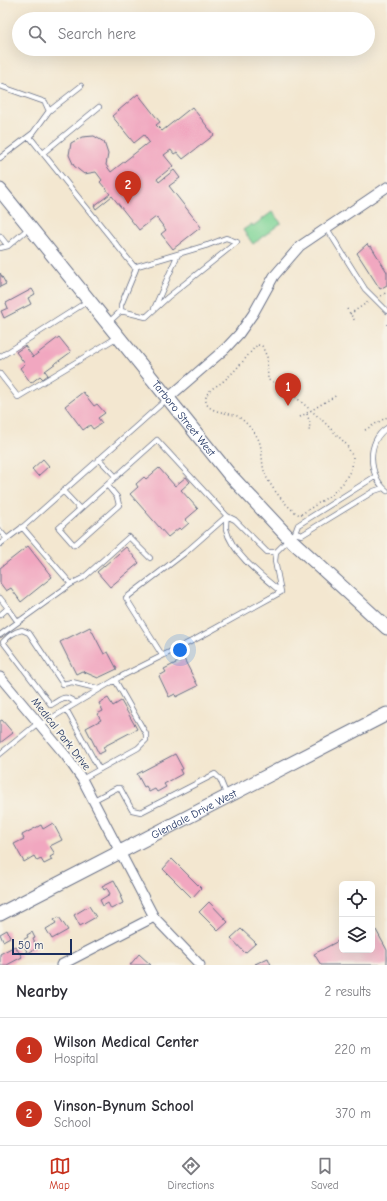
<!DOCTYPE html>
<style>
:root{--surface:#fff;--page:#f7f7f7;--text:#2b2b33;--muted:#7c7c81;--line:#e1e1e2;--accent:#c8321e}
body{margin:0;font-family:"Comic Neue",sans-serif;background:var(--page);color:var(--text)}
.controls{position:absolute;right:12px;bottom:12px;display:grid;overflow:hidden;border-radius:6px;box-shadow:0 4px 16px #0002}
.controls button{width:36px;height:36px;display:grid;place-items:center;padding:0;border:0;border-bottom:1px solid var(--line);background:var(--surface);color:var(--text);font:20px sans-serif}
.scale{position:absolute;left:12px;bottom:10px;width:60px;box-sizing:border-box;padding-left:4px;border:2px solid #1b2f5e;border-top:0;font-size:11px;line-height:14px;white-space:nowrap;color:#1b2f5e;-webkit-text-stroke:3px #f7f3e8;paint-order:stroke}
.you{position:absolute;left:180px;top:650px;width:14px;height:14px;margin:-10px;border:3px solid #fff;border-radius:50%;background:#1a73e8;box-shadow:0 0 0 6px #1a73e833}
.badge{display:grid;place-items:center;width:26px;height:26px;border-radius:50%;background:var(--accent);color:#fff;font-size:13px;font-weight:700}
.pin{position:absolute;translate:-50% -33px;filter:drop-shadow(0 1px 2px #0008)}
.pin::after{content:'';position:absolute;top:21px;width:14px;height:12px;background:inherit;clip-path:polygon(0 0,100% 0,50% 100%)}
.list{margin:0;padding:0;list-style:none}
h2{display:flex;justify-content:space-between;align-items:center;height:52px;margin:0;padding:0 16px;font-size:17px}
h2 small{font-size:13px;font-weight:400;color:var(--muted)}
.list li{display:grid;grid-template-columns:26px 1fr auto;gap:12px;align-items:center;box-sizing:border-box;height:64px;padding:0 16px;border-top:1px solid var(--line)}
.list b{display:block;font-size:15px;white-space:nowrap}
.list p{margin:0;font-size:13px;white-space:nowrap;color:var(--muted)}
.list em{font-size:13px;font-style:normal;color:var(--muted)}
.icon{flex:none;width:22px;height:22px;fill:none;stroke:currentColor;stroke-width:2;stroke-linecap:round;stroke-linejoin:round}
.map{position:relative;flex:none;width:387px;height:965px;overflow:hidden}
.search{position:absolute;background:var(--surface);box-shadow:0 4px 16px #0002;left:12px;right:12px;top:12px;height:44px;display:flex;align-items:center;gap:10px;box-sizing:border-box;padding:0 14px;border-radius:22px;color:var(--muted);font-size:15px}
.sheet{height:180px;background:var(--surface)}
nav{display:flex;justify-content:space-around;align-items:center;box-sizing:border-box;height:56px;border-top:1px solid var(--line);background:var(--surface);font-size:11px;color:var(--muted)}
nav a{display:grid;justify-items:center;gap:2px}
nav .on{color:var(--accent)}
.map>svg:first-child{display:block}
</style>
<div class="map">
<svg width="387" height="965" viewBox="0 0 387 965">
<rect width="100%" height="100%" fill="#f7f3e8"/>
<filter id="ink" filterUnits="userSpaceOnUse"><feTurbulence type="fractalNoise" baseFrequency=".025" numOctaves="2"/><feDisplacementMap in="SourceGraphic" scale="8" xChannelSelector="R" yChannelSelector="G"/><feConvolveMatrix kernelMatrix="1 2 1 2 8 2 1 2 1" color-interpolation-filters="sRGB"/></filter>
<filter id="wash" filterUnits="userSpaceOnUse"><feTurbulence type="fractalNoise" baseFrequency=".012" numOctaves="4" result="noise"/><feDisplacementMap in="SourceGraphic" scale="16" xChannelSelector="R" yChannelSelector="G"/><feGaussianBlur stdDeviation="0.9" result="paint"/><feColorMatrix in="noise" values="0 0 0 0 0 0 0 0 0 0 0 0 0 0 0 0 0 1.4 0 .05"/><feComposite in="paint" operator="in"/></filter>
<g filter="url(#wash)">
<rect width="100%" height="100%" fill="#f3e7d0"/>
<path fill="#82d699" stroke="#4e827c" d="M272 212 281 223 253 244 243 230 252 224 253 226Z"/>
<g id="blocks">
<path fill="#f1a7c0" d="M138 94 160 122 156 125 162 131 192 107 214 135 183 159 177 152 174 154 171 150 164 155 173 166 157 179 159 182 174 170 180 178 169 186 201 227 173 249 161 234 166 230 156 217 139 230 112 196 96 209 94 206 110 194 100 182 102 180 96 172 84 174 74 166 69 155 71 143 82 137 94 136 104 142 108 154 106 165 111 172 149 142 144 135 134 143 112 116Z
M367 244 369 247 371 246 387 272V285L380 289 357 253Z
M0 273 6 284 0 287Z
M32 289 35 294 28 298 31 304 4 318 1 311 8 308 6 303Z
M59 337 71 352 45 371 48 375 43 379 40 376 31 383 20 368 25 364 16 352 25 346 33 357Z
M83 392 94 406 97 404 105 413 98 418 102 423 93 429 90 425 83 430 65 406Z
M43 459 49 466 38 476 32 469Z
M159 468 175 486 186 477 190 482 181 490 198 509 185 520 189 523 181 530 179 528 168 537 130 494 138 487 136 484 144 477 146 479Z
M28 546 52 577 21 602 11 588 6 591 0 583V568Z
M126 547 139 563 110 587 97 572Z
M90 627 104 654 108 652 117 669 98 678 82 671 76 674 60 642Z
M184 659 198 686 176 697 175 694 169 697 159 676 166 672 164 669Z
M108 698 113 706 121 701 137 729 103 747 105 751 99 754 86 728 101 720 97 714 103 711 99 703Z
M2 720 13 733 0 743V721Z
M175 754 183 769 180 770 182 774 164 784 166 787 157 792 155 789 149 792 146 786 144 787 137 774Z
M53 823 62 840 50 846 55 854 50 857 52 860 44 864 41 859 37 861 34 856 24 862 14 844 24 839 22 835 41 825 43 829Z
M172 859 201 888 192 898 163 869Z
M114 880 122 895 120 896 123 903 111 909 108 903 103 906 100 900 110 894 107 888 104 890 102 886Z
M209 902 228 922 218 931 199 912Z
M89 906 96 917 80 926 74 915Z
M59 917 68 930 52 939 46 929 56 923 54 920Z
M241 929 256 943 245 953 231 938Z
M7 930 10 937 3 941 0 934Z
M376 930 387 950V965H321L314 954 342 939V950H372V932Z
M32 932 35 938 33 939 37 948 28 953 21 941 28 937 27 935Z
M15 946 22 957 7 965H0V954Z
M139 954 151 965H130Z
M268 958 271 965H256L255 964Z"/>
</g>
</g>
<g filter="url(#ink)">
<use href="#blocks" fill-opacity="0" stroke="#676f86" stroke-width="1"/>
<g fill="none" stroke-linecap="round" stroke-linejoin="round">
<g stroke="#676f86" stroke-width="6">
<path id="lane" d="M0 86 45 102 49 111 33 133 0 158
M49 111 81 86
M29 136 136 269 121 305V311L109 322
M43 153 99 107
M326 227 365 289 387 311
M0 236 8 246
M0 248 8 246 29 228
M154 309 178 254
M121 311 146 317 168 297 237 242 226 238 208 245 134 267
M0 357 88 301
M0 374 18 397 116 338
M387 428C366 441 368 476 387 491
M99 459 116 477
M107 485 117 497 119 505 74 545 59 528 157 440 227 516 235 520 267 552H276
M63 491 80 509
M227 516C226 520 226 525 226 529 232 554 263 577 281 592
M0 531 7 539
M295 533 302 535 374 491 383 488
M0 544 24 526 167 399
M71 584 83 578 129 537 150 558
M0 598 8 608 0 615
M8 608 18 622
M0 635 71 584 22 527
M162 655 126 598 186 552 227 516
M76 703C64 694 63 698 51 705L3 642C9 636 13 632 22 630L29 633 63 684 72 682 100 689
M66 709 99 769
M40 725 120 677 196 639 281 592 275 561 276 552 295 533 298 525 376 476
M0 754 38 723
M82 779 138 748 146 740V734L115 680
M94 800 117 788H120L132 810 141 812 215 774 220 779 227 796"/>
</g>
<g stroke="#676f86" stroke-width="11">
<path id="street" d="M167 399 226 348 239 334 253 314 274 276 300 246 387 187
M0 677 66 756 82 779 154 917 200 965
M61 965 154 917"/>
</g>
<g stroke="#676f86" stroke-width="15">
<g id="secondary">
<path id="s1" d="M0 190 229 474 289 538 387 628"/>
<path id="s2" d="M0 914 387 714"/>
</g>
</g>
<path stroke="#676f86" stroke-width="1.5" stroke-dasharray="1 3" stroke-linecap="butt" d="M381 296 387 292
M347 309 355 321
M350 314 368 302
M387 325V324
M258 345 262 346 267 357 268 380 282 385 322 420 346 444 353 457 352 468 343 483 331 495 300 515C289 511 267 483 264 471 261 459 263 445 256 435 251 428 244 420 237 416 228 412 203 413 206 397 208 390 216 386 221 383 235 372 244 360 255 347Z
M307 414 310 423 309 432
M300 417 337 395
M365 430 387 417"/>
<use href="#lane" stroke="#fff" stroke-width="4.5"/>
<use href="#street" stroke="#fff" stroke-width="9"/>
<use href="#secondary" stroke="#fff" stroke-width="13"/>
</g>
</g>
<g text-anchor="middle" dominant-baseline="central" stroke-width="4" stroke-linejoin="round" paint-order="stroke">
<g font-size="11" fill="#1b2f5e" stroke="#f7f3e8">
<text stroke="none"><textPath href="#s1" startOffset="293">Tarboro Street West</textPath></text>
<text transform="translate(61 734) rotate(52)">Medical Park Drive</text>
<text stroke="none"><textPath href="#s2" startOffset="218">Glendale Drive West</textPath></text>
</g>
</g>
</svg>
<div class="controls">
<button><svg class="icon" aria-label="locate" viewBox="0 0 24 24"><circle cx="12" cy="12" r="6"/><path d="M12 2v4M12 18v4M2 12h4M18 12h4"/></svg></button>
<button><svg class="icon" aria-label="layers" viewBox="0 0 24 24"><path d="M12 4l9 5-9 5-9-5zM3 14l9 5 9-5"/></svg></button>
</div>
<div class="scale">50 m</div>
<div class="you"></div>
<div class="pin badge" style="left:288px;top:406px">1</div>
<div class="pin badge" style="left:128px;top:204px">2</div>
<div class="search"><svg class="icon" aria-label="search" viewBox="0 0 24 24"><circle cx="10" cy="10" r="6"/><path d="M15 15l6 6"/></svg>Search here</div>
</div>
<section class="sheet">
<h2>Nearby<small>2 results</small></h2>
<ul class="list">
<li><span class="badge">1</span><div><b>Wilson Medical Center</b><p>Hospital</p></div><em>220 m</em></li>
<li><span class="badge">2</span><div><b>Vinson-Bynum School</b><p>School</p></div><em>370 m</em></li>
</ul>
</section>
<nav>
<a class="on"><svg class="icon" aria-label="map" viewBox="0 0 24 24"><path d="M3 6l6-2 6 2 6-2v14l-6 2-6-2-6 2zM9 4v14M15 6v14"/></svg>Map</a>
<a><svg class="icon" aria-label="directions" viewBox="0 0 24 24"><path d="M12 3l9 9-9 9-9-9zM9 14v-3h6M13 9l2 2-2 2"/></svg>Directions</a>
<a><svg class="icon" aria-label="saved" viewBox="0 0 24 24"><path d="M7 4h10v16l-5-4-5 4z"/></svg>Saved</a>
</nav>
